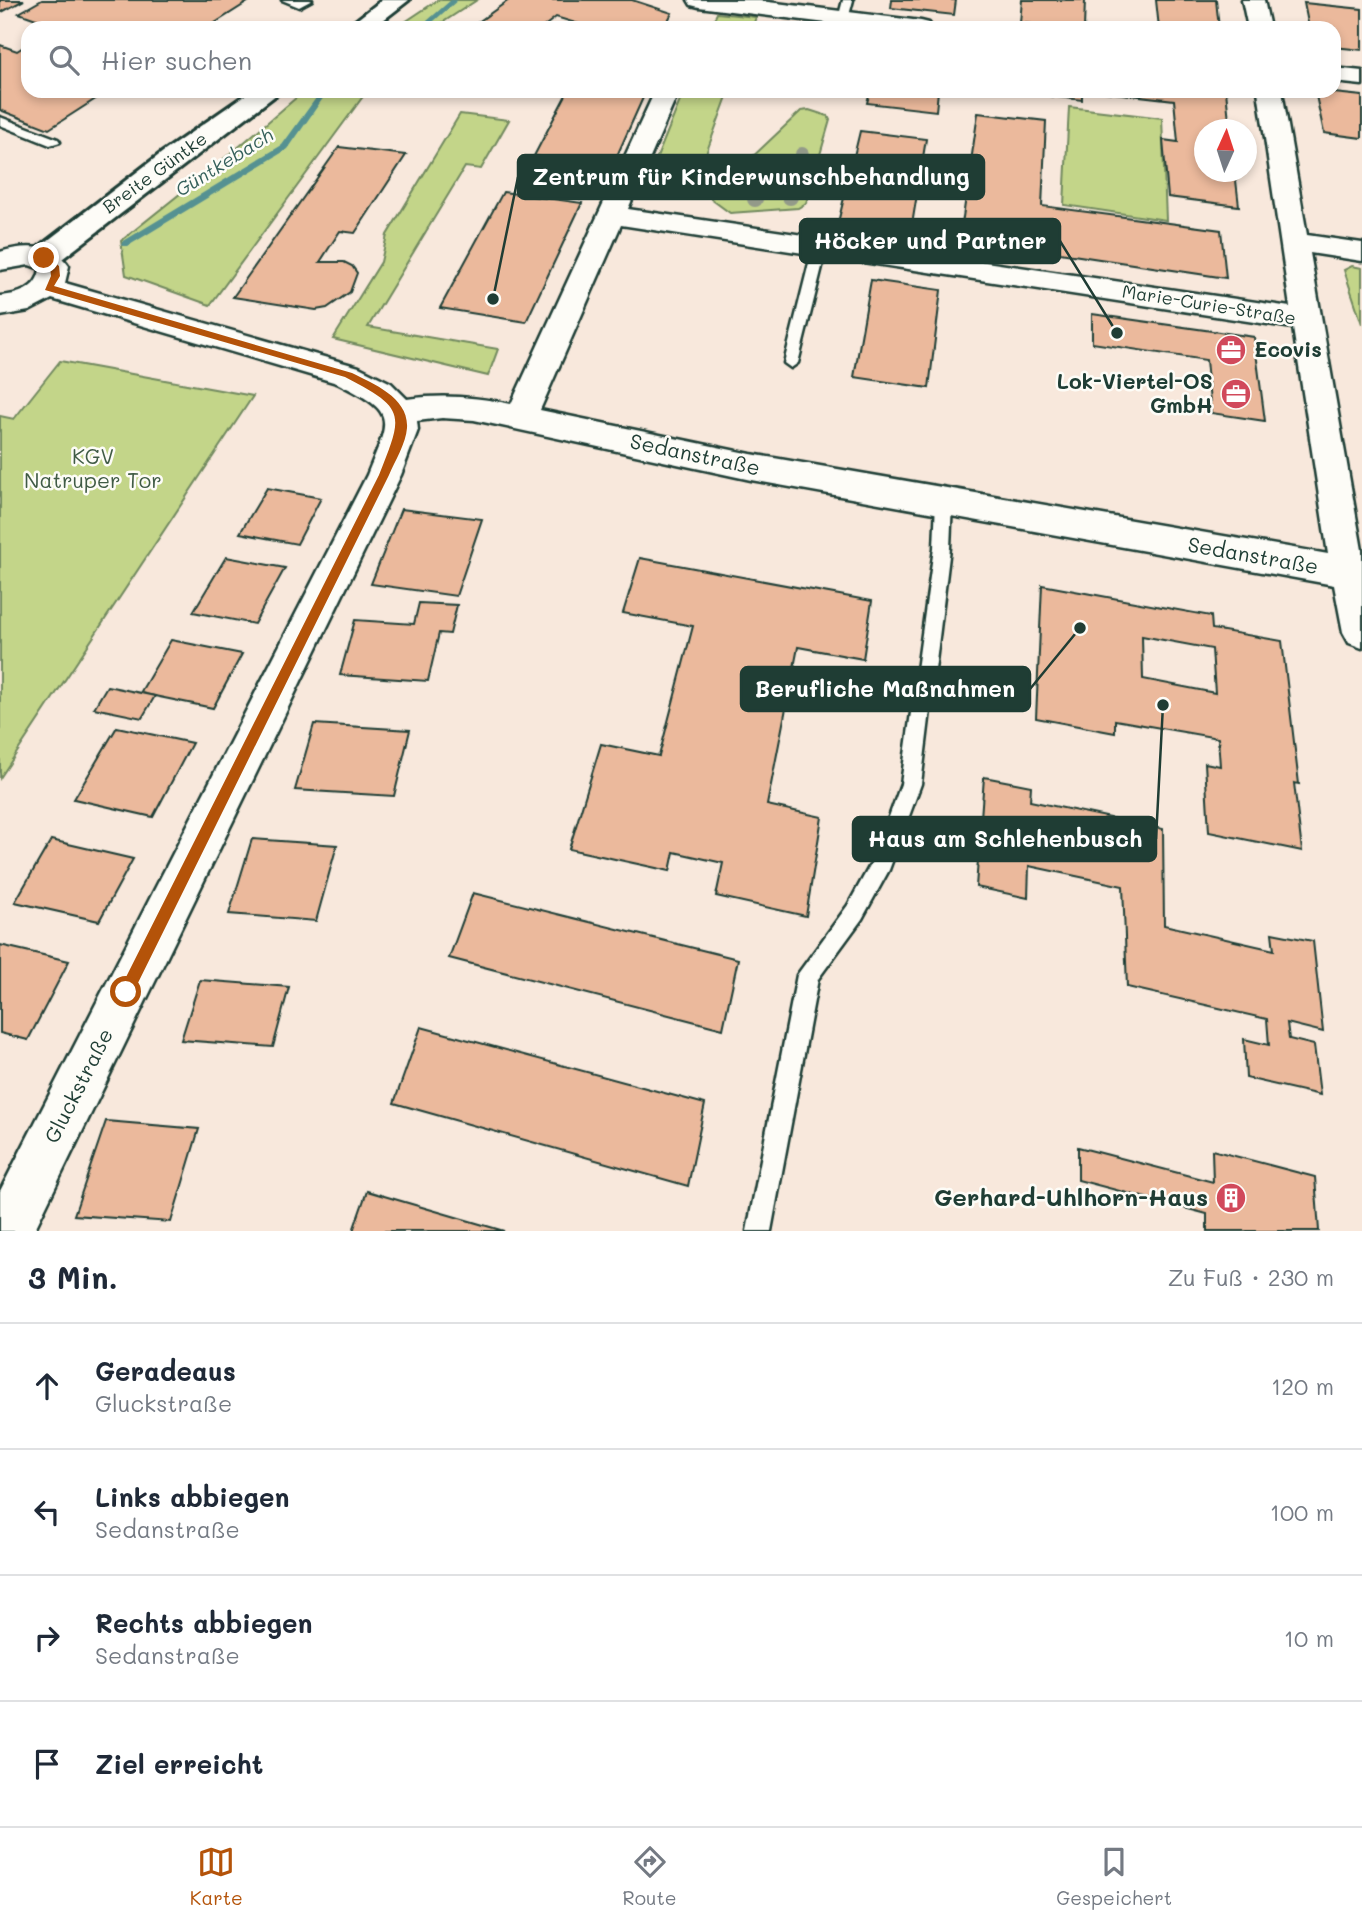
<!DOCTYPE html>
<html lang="de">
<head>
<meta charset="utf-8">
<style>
	:root { --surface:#fff; --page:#f2f2f3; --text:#1f2937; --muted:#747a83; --line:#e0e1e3; --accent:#b45309 }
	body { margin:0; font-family:Mali,sans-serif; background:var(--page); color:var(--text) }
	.compass { position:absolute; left:1194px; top:119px; width:63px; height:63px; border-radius:50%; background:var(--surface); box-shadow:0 4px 10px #0003; rotate:3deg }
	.stop { position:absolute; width:21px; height:21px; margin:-16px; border:5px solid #b45309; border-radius:50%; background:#fff }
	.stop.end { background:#b45309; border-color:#fff; box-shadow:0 2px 7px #0008 }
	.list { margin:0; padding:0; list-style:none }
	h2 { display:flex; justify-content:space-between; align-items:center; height:91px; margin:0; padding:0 28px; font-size:30px }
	h2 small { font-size:23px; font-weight:400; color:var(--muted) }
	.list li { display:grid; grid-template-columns:46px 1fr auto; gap:21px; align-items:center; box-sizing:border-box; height:126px; padding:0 28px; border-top:2px solid var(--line) }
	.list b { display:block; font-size:26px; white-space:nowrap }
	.list p { margin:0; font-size:23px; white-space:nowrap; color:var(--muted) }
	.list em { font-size:23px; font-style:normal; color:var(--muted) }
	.icon { flex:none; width:38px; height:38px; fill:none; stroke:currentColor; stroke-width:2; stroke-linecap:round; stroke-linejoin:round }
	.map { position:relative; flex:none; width:1362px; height:1231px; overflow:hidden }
	.search { position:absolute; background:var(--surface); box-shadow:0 4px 10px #0003; left:21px; right:21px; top:21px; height:77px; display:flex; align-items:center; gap:18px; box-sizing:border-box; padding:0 24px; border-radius:21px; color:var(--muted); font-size:26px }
	.sheet { height:595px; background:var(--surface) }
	nav { display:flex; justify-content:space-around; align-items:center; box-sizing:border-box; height:98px; border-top:2px solid var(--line); background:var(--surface); font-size:19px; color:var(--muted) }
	nav a { display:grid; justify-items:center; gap:4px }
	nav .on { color:var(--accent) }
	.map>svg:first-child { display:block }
</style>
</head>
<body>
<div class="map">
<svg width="1362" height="1231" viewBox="0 0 1362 1231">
	<rect width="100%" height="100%" fill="#f8e8dc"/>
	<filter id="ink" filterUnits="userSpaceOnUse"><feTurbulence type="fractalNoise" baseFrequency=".0143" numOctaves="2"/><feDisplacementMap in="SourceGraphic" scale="14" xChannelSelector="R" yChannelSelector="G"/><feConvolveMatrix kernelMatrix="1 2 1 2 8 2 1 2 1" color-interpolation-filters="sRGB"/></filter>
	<g filter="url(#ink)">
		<!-- green -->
		<g fill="#c3d589" stroke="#71895e" stroke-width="2">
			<polygon points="438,0 477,0 434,28 396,28"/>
			<polygon points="717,13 756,17 752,28 710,28"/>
			<polygon points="304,91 367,91 210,305 126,275 121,241 241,145"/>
			<polygon points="684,91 729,91 693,189 647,182"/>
			<polygon points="1069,107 1162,118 1166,220 1064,205"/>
			<polygon points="809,110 828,116 830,120 806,203 798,208 730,213 711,199 712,195 801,111"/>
			<polygon points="460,114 509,120 481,169 465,167 368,327 498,349 488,376 333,339 381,262 387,235"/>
			<polygon points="1352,266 1362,268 1362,324 1344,270"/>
			<polygon points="60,361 253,396 0,778 0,416 14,419"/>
		</g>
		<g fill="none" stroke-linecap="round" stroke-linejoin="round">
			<!-- stream -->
			<g fill="#549192" fill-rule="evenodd">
				<polygon points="451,0 458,0 426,28 419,28"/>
				<polygon points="321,91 328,91 288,149 128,246 122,246 122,242 282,145"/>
			</g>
		</g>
		<!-- building -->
		<g fill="#ebb99c" stroke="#1f3d34" stroke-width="2" fill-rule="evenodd">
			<polygon points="0,0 24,0 0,13"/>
			<polygon points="42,0 251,0 207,28 56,28 59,27 19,13"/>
			<polygon points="509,0 632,0 672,13 664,28 592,28 556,17 542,28 470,28"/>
			<polygon points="892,0 956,0 954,15 891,8"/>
			<polygon points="1022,0 1085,0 1084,28 1020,23"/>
			<polygon points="1156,0 1216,0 1219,28 1159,28"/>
			<polygon points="1304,3 1362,9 1362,50 1334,47 1334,28 1309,28"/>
			<polygon points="28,44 28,91 108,91 49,129 0,110 0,45 17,51"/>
			<polygon points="568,91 646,91 612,167 534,156"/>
			<polygon points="870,91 938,91 936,111 867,103"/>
			<polygon points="1005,91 1082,91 1082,100"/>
			<polygon points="1096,91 1226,91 1230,130 1204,130 1204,172 1235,172 1239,206 1168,197 1163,140 1178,142 1174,100"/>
			<polygon points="1315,91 1362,96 1362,138 1324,133"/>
			<polygon points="978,113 1046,121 1042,206 1221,230 1226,278 960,238"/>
			<polygon points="860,131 926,139 910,237 837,227"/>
			<polygon points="339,147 406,155 355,233 340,231 320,262 344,262 352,266 357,273 350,292 327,308 316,310 233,297"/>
			<polygon points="503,192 582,203 526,322 440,308"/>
			<polygon points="871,280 941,290 929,388 854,377"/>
			<polygon points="1092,314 1254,337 1265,421 1211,413 1206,360 1092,343"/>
			<polygon points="267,488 321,498 297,544 240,533"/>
			<polygon points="401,509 482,519 456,596 371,584"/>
			<polygon points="226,557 285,568 254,624 193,612"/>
			<polygon points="640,558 872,601 863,659 798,647 767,805 822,817 806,916 716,896 723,863 674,852 670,871 569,849 601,744 659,756 693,626 623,613"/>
			<path d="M1042 585 1211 616 1212 629 1282 641 1299 784 1294 783 1302 851 1209 832 1205 763 1220 766 1218 738 1115 720V733L1036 718ZM1142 636 1212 649 1215 693 1143 679Z"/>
			<polygon points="419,603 457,605 450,634 439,633 428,681 340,675 355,620 414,624"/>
			<polygon points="171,640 242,654 213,708 140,693"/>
			<polygon points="107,686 155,696 142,718 94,708"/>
			<polygon points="314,724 410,730 394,796 295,790"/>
			<polygon points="117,727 192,743 153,817 74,799"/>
			<polygon points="984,777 1031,786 1030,801 1163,829 1164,925 1274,950 1272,933 1313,941 1323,1032 1287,1023 1289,1039 1314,1045 1320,1095 1246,1078 1244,1039 1269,1045 1267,1019 1127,987 1123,886 1029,866 1028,898 976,887"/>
			<polygon points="252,839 337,845 316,921 229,914"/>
			<polygon points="51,840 133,859 99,921 15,902"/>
			<polygon points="473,893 738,959 723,1029 449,958"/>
			<polygon points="0,945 69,961 28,1040 0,1033"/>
			<polygon points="200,980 289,987 273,1047 181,1040"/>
			<polygon points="421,1027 705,1104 688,1186 394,1103"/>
			<polygon points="106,1121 199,1129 171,1222 74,1215"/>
			<polygon points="1078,1147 1213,1182 1212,1150 1315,1177 1319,1231 1207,1231 1207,1214 1078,1180"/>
			<polygon points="367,1191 504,1231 353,1231"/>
		</g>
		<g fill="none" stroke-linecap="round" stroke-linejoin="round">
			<!-- lane casing -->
			<g stroke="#1f3d34" stroke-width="5">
				<g id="lane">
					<polygon points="282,0 312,0 299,7"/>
					<polygon points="843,0 853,0 848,19 843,22 838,19"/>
					<polygon points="0,117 58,139 60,142 50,145 0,125"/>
					<polygon points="820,243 827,247 798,363 791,368 784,363 813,247"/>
					<polygon points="944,495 952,501 950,548 921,784 889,870 862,919 818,979 771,1231 747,1231 797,975 848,905 874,858 901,784 934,548 936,501"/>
				</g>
			</g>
			<!-- street casing -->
			<g stroke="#1f3d34" stroke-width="5">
				<g id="street">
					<polygon points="688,0 752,0 921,21 929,23 932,28 867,28 699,7 691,5"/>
					<polygon points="1242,0 1264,0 1270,28 1248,28"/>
					<polygon points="1334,68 1362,71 1362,85 1334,82"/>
					<path d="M655 91H679L628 209 1290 307 1258 91H1282L1307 235 1362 243V261L1310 253 1362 550V648L1349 643 1343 632 1334 585 751 480 474 420 442 418 417 421 418 430 401 475 34 1231H0V1191L367 475C391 416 397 413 337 383L52 299 29 311 0 316V296C17 295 38 289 40 269L29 265 0 270V252C23 245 54 243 69 266L65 283 359 367 391 383 407 399C444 394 475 397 511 404ZM621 225 1293 328 1328 554 751 454 540 410Z"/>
				</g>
			</g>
			<!-- secondary casing -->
			<g stroke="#1f3d34" stroke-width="6">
				<g id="secondary">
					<polygon points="382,0 409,0 373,28 346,28"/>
					<polygon points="251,91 281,91 54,265 44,268 34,265 29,258 34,251 163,152"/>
				</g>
			</g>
			<!-- lane -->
			<use href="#lane" fill="#fdfcf7" fill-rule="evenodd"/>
			<!-- street -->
			<use href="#street" fill="#fdfcf7" fill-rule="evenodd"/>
			<!-- secondary -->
			<use href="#secondary" fill="#fdfcf7" fill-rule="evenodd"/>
		</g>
		<!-- trees -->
		<g fill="#939a89">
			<circle cx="802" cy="154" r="7"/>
			<circle cx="790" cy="197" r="8"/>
			<circle cx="755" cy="199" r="8"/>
		</g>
	</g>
	<!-- route -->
	<path fill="#b45309" d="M41 256H47L59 266 60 276 54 286 352 373C374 384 409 398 407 428 406 443 395 461 389 475L131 997 126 999 119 992 121 987 379 475C403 414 407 409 345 377L45 290 51 276 50 267 41 260Z"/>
	<!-- icons -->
	<defs>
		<g id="office-disc" transform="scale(1.575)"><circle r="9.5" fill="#d1495b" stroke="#fdfcf7"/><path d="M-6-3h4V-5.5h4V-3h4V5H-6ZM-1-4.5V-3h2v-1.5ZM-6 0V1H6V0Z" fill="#fff"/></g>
		<g id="building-disc" transform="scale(1.575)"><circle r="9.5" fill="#d1495b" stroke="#fdfcf7"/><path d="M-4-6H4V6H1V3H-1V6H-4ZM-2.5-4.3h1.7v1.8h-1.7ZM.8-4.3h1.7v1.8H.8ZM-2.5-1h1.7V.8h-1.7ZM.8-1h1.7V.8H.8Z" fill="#fff"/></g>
	</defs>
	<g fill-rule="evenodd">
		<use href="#office-disc" x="1231" y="350"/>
		<use href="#office-disc" x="1236" y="394"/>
		<use href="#building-disc" x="1231" y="1198"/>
	</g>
	<g text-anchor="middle" stroke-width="5" stroke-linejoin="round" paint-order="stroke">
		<!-- far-street labels -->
		<g font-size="18" fill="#1f3d34" stroke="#fdfcf7">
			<text transform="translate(155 173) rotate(-36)" y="6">Breite Güntke</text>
			<text transform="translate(1209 305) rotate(9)" y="6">Marie-Curie-Straße</text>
		</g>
		<!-- far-water labels -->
		<g font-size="19" font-style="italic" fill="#35605b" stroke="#fdfcf7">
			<text transform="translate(224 162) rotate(-32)" y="7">Güntkebach</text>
		</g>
		<!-- poi labels -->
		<g font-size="21" font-weight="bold" fill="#1f3d34" stroke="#fdfcf7" text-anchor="start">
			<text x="1254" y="357">Ecovis</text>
			<text x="1213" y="389" text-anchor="end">Lok-Viertel-OS<tspan x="1213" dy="24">GmbH</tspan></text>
		</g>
		<!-- street labels -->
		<g font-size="21" fill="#1f3d34" stroke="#fdfcf7">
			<text transform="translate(695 455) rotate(12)" y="7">Sedanstraße</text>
			<text transform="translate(1253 556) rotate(10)" y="7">Sedanstraße</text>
			<text transform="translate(79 1086) rotate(-63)" y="7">Gluckstraße</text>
		</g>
		<!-- park labels -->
		<g font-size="21" fill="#405b45" stroke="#fdfcf7">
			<text x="93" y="464">KGV<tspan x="93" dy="24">Natruper Tor</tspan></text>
		</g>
		<!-- near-poi labels -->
		<g font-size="24" font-weight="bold" fill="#1f3d34" stroke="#fdfcf7" text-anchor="end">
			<text x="1208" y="1206">Gerhard-Uhlhorn-Haus</text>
		</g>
	</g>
	<!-- callouts -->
	<path fill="none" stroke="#1f3d34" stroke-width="2.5" d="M493 299L518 177M1117 333L1060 241M1080 628L1030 689M1163 705L1156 839"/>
	<g fill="#1f3d34" stroke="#fdfcf7" stroke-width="2.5">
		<circle cx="493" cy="299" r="7"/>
		<circle cx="1117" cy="333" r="7"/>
		<circle cx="1080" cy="628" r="7"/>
		<circle cx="1163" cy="705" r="7"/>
	</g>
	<g fill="#1f3d34" stroke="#1f3d34" stroke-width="2.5">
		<rect x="518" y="155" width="466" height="44" rx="7"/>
		<rect x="800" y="219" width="260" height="44" rx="7"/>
		<rect x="741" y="667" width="289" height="44" rx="7"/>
		<rect x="853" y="817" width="303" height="44" rx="7"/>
	</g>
	<g font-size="23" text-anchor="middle" font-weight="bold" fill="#fff">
		<text x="751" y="185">Zentrum für Kinderwunschbehandlung</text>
		<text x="930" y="249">Höcker und Partner</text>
		<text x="885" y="697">Berufliche Maßnahmen</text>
		<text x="1005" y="847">Haus am Schlehenbusch</text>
	</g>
</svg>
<svg class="compass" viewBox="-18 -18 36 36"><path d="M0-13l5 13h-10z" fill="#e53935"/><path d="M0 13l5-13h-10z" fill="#747a83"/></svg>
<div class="stop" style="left:126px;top:992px"></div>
<div class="stop end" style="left:44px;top:258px"></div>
<div class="search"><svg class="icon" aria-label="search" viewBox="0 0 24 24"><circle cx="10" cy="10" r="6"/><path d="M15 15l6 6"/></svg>Hier suchen</div>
</div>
<section class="sheet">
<h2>3 Min.<small>Zu Fuß · 230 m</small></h2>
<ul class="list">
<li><svg class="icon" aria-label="ahead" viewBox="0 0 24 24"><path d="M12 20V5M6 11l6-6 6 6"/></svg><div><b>Geradeaus</b><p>Gluckstraße</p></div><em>120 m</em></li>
<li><svg class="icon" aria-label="left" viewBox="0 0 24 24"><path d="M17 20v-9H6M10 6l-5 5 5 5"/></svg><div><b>Links abbiegen</b><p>Sedanstraße</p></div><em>100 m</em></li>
<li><svg class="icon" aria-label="right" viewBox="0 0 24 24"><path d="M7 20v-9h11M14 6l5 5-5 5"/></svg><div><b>Rechts abbiegen</b><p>Sedanstraße</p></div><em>10 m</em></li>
<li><svg class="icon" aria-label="arrive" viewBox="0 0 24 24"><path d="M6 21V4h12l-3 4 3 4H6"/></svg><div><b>Ziel erreicht</b></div></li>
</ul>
</section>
<nav>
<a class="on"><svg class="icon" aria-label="map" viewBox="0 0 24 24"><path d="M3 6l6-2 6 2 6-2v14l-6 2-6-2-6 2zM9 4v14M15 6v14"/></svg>Karte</a>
<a><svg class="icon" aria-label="directions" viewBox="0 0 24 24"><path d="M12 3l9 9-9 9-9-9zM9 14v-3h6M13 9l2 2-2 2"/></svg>Route</a>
<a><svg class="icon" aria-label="saved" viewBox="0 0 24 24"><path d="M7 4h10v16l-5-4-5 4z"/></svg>Gespeichert</a>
</nav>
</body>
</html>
